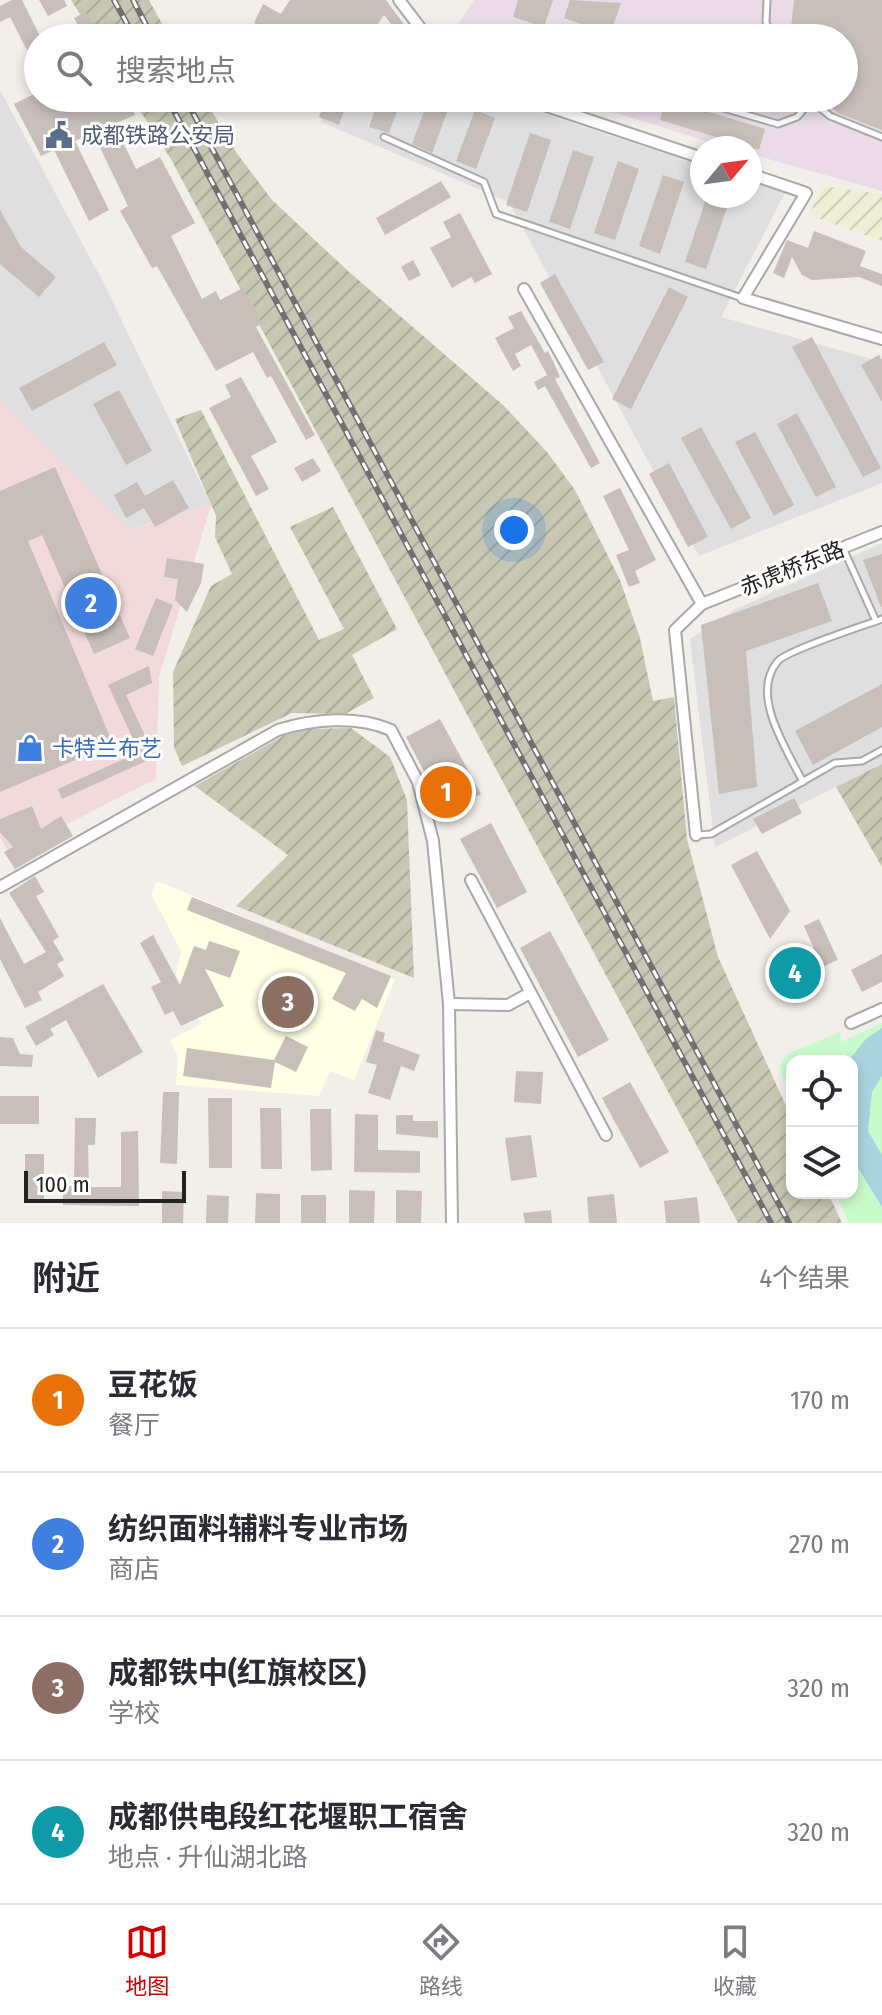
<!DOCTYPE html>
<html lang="zh">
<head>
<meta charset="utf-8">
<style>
	:root { --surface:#fff; --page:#f2f2f3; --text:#2b2b33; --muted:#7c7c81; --line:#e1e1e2; --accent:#d40000 }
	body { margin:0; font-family:"Fira Sans Condensed","Noto Sans SC",sans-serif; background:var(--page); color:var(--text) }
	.controls { position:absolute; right:24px; bottom:24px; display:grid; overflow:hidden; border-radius:16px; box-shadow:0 4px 12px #0003 }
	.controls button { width:72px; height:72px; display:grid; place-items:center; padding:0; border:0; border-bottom:2px solid var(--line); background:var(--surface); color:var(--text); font:40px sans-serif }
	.compass { position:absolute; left:690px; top:136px; width:72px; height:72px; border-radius:50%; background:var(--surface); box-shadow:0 4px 12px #0003; rotate:61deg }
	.scale { position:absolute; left:24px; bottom:20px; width:162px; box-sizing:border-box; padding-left:8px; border:4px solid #222; border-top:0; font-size:22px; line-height:28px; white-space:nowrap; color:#222; -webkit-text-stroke:6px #fff; paint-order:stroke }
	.you { position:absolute; left:514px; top:530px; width:28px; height:28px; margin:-20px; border:6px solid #fff; border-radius:50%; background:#1a73e8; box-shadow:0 0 0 12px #1a73e833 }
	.badge { display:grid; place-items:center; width:52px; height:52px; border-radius:50%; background:var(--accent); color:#fff; font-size:26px; font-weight:700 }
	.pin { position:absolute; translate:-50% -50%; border:4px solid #fff; box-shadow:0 2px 8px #0006 }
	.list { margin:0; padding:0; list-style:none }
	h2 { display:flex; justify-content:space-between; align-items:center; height:104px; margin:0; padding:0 32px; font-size:34px }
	h2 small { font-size:26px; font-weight:400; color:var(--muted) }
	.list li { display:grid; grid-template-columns:52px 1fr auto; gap:24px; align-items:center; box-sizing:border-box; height:144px; padding:0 32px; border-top:2px solid var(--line) }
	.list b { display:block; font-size:30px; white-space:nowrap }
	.list p { margin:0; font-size:26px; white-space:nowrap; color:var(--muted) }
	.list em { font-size:26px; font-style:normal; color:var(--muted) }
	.icon { flex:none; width:44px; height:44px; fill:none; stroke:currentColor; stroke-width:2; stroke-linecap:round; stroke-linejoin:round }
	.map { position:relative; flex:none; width:882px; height:1223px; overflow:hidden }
	.search { position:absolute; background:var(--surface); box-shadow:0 4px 12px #0003; left:24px; right:24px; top:24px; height:88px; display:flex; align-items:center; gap:20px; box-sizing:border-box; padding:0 28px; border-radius:44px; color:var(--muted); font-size:30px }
	.sheet { height:680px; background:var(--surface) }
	nav { display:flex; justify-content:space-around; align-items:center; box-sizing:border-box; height:112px; border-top:2px solid var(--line); background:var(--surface); font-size:22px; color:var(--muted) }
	nav a { display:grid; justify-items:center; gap:4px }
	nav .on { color:var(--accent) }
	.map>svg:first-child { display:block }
</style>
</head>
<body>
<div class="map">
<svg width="882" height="1223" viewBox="0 0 882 1223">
	<defs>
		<pattern id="construction-furrows" width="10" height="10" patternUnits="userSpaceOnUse" patternTransform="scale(2)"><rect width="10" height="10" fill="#c7c7b4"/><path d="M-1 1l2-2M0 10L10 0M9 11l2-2" fill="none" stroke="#abab9a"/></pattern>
		<pattern id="farmland-furrows" width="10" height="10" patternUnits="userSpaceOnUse" patternTransform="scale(2)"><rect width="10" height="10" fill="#eef0d5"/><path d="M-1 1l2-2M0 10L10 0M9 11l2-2" fill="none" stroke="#ccceb7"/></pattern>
	</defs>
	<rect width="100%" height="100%" fill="#f2efe9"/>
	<!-- residential -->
	<g fill="#e0dfdf">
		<polygon points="0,90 105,286 211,505 129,529 0,400"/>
		<polygon points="330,98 496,98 702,166 702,196 750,196 750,181 785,193 721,317 882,362 882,483 699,556 509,202 321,122"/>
		<polygon points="882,543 882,764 715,847 690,639 734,610"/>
	</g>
	<!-- commercial -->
	<polygon fill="#f2dad9" points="0,400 129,529 211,505 159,677 156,779 10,853 0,838"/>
	<!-- industrial -->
	<polygon fill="#ebdbe8" points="474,0 882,0 882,191 750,154 750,148 729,148 567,98 844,98 844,38 449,38"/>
	<!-- education -->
	<polygon fill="#ffffe5" points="157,881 395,979 354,1080 330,1071 319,1096 176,1085 178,1056 170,1040 201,1024 176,974 181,951 151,894"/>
	<!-- construction -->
	<g fill="url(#construction-furrows)">
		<polygon points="71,0 149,0 170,38 95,38"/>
		<polygon points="132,98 204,98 236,152 272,200 348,271 503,405 547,452 575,490 620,580 640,638 653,701 674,697 687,839 718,957 792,1119 792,1193 828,1193 842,1223 738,1223 172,161"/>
		<polygon points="201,410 319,640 344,629 290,527 333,507 397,629 352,655 374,698 345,714 292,713 182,766 174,747 173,672 211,586 232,574 215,537 216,516 175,419"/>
		<polygon points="351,728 390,757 407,800 414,978 236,906 288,855 195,786 283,736 309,729"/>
		<polygon points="882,764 882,867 836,787"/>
	</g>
	<!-- farmland -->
	<polygon fill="url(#farmland-furrows)" points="823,186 882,194 882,241 809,215"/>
	<!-- park -->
	<polygon fill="#c8facc" points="882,1023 882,1223 849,1223 836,1193 852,1193 852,1061 792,1061 792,1095 779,1067 787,1054 840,1032 841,1042"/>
	<!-- water -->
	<polygon fill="#aad3df" points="882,1028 882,1076 872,1092 868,1131 882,1155 882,1207 852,1158 852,1061 848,1061 866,1039"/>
	<!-- building -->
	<g fill="#c7bfb8">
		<polygon points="12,0 22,0 41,38 38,38 38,72 10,17 0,22 0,6"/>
		<polygon points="39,0 64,0 67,6 48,16"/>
		<polygon points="290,0 386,0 414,38 402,38 384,15 368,38 345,38 330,28 323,38 265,38 270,31 254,23 263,4 281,14"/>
		<polygon points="518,0 553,0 544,27 513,17"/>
		<polygon points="570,0 621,3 610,34 564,18"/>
		<polygon points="794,0 882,0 882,130 840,114 818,98 844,98 844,38 790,38"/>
		<polygon points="86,12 101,38 85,38 74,18"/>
		<polygon points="38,92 38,98 128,98 135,115 114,124 136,169 160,157 195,223 171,236 202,299 216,291 220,300 243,288 262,323 256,327 315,435 306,440 271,376 267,378 253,352 216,371 157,266 152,268 120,211 128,206 93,133 75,141 109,210 89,221 54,150 41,156 14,104"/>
		<polygon points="326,98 349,98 339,125 319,117"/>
		<polygon points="379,98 402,98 389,133 369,127"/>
		<polygon points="429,98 450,104 432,153 412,144"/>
		<polygon points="666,99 765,129 759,150 660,120"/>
		<polygon points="475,110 495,118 476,169 456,161"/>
		<polygon points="530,133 551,140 527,212 506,205"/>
		<polygon points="573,150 594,157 570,229 549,222"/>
		<polygon points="618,161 639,169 615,240 594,233"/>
		<polygon points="663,175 684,182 660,254 639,246"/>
		<polygon points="441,181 451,197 385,235 376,218"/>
		<polygon points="707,196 731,196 706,269 685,262"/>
		<polygon points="0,210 21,247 56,277 39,297 0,264"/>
		<polygon points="460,213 492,274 475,283 471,277 452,288 430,248 451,237 443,222"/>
		<polygon points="814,231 866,251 860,266 882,274 882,286 859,277 812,280 802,275 792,257 784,278 773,273 787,240 808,248"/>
		<polygon points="413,260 421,275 409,281 401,267"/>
		<polygon points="555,274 604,362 588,370 540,283"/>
		<polygon points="669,287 688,297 631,409 612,399"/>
		<polygon points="521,311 545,353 548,351 553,361 560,377 555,379 600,463 591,468 545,386 538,390 534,382 547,375 531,345 515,354 521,366 513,371 495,338 514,328 508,317"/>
		<polygon points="812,337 881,468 863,477 792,347"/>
		<polygon points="104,342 117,365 32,411 19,388"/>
		<polygon points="879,355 882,360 882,402 861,365"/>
		<polygon points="241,377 277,442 251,456 269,489 256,496 209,408 231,397 225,385"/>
		<polygon points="119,390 152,451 126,465 93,404"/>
		<polygon points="797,413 836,487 816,497 777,424"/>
		<polygon points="701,427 751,518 731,529 681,438"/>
		<polygon points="755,432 794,505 774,516 735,442"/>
		<polygon points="313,458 321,471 302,482 294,468"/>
		<polygon points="669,463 708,537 688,547 649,474"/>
		<polygon points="55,467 130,638 94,654 42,535 28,541 113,744 0,792 0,491"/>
		<polygon points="173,480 189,508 155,527 144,508 126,518 114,495 137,482 145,496"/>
		<polygon points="620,488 656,560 635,571 640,583 629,587 616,555 629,550 603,496"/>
		<polygon points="882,554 882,607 881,607 863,560"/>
		<polygon points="167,558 204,564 201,583 187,612 175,600 178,579 164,577"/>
		<polygon points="818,583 832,621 746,651 757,787 719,794 701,625"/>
		<polygon points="156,598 173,605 153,656 135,649"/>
		<polygon points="149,666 152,683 126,695 155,757 62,799 58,789 139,752 108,685"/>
		<polygon points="882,684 882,727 813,765 795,731"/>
		<polygon points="440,719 481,794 446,813 406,737"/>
		<polygon points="794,798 802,813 762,834 753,819"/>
		<polygon points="32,806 41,829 61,816 73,836 15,869 4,852 13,847 0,832 0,819"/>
		<polygon points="491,823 527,892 497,908 460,839"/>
		<polygon points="757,851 790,911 770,939 731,865"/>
		<polygon points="35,876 44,892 36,896 59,937 53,941 64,960 57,964 64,976 38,992 42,1000 25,1008 0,959 0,918 24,964 46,952 9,893"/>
		<polygon points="192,897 391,976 377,1008 362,999 355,1011 332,999 346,973 187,910"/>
		<polygon points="819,919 838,960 813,971 816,978 785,992 774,969 815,951 804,926"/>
		<polygon points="550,931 609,1040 578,1057 520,948"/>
		<polygon points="153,935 180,985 194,946 206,950 209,941 240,951 230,978 205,969 224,1006 181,1026 173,1011 165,1015 151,987 161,982 140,943"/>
		<polygon points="882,954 882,982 862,992 851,970"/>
		<polygon points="103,984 143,1052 98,1078 66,1020 50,1029 54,1035 36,1046 25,1027"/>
		<polygon points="376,1030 385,1033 383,1041 420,1055 414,1071 401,1066 390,1100 368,1093 377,1065 366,1062"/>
		<polygon points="286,1036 308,1047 296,1072 275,1062 271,1088 183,1076 187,1048 274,1060"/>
		<polygon points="0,1037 13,1038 20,1054 33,1055 32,1067 0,1066"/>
		<polygon points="516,1071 543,1072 541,1104 514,1102"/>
		<polygon points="630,1082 669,1152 640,1168 602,1098"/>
		<polygon points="163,1092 179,1092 177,1164 160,1163"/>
		<rect x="0" y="1096" width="39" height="28"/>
		<polygon points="208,1098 232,1098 232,1168 209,1168"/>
		<polygon points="260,1108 281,1108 282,1169 261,1169"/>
		<polygon points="310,1109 331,1109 332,1170 311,1171"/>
		<polygon points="355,1114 378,1115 378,1150 420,1151 420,1173 354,1172"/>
		<polygon points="396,1115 413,1115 413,1121 438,1121 438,1138 396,1134"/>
		<polygon points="75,1118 96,1118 95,1145 88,1145 89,1187 121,1187 121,1132 138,1131 139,1206 63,1205 63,1186 74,1186"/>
		<polygon points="531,1135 537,1177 511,1181 505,1138"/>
		<rect x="25" y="1154" width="19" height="45"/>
		<polygon points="349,1190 375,1191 374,1223 349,1223"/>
		<polygon points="396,1190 422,1191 421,1223 396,1223"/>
		<polygon points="162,1191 184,1192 183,1223 162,1223"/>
		<polygon points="256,1193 280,1194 280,1223 255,1223"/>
		<polygon points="614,1194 617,1223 589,1223 587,1197"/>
		<polygon points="207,1195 229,1196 228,1223 206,1223"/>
		<rect x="301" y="1195" width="25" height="28"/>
		<polygon points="697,1197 700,1223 666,1223 664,1201"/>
		<polygon points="551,1210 552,1223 525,1223 523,1213"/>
	</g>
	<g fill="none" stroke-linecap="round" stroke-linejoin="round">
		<!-- lane casing -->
		<g stroke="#a9a9a9" stroke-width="9">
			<g id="lane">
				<polyline points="767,0 766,22 771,38"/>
				<polyline points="689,98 778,124 797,117 811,101"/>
				<polyline points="809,99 830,116 882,137"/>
				<polyline points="384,137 484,182 496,214 742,298"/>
				<polyline points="843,548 876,621"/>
				<path d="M803 782C787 750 749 694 778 661 788 650 863 626 882 619"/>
				<polyline points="697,835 711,834 835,763 862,761 882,750"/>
			</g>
		</g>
		<!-- street casing -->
		<g stroke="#a9a9a9" stroke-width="14">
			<g id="street">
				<polyline points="399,0 428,38"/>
				<polyline points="523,98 702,158"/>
				<polyline points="750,174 806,193 743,298 882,339"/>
				<polyline points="524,289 702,604"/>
				<polyline points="696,835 675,630 702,604 882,532"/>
				<polyline points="471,880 606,1135"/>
				<path d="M0 887 278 730C313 719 357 715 391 730L418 782 433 841 449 1004 452 1223"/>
				<polyline points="449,1004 508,1005 530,993"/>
				<polyline points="851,1023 882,1009"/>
			</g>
		</g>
		<!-- lane -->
		<use href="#lane" stroke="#fff" stroke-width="5"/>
		<!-- street -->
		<use href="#street" stroke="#fff" stroke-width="10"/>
		<!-- rail casing -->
		<g stroke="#707070" stroke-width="6">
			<g id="rail">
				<polyline points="114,0 135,38"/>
				<polyline points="133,0 153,38"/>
				<polyline points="167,98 771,1223"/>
				<polyline points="185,98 789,1223"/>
			</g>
		</g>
		<!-- rail -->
		<use href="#rail" stroke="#fff" stroke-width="3" stroke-dasharray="9" stroke-linecap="butt"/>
	</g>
	<!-- icons -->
	<defs>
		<g id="civic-bare" transform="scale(2.16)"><path d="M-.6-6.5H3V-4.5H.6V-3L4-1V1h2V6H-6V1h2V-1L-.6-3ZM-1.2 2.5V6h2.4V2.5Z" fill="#5c6f8a" stroke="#fff" stroke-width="2.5" paint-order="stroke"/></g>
		<g id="shop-bare" transform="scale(2.16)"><path d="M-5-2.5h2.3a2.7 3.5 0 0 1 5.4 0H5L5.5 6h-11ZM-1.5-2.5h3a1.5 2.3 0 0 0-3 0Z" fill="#3f7fe0" stroke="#fff" stroke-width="2.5" paint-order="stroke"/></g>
	</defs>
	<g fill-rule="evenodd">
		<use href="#civic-bare" x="59" y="135"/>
		<use href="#shop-bare" x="30" y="748"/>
	</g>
	<g text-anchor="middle" stroke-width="6" stroke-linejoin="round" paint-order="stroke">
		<!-- service labels -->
		<g font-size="22" fill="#4e5e75" stroke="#fff" text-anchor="start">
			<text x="81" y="143">成都铁路公安局</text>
		</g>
		<!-- street labels -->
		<g font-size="22" fill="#222" stroke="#fff">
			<text transform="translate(792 568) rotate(-22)" y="8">赤虎桥东路</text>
		</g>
		<!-- shop labels -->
		<g font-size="22" fill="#366cbe" stroke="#fff" text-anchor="start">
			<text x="52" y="756">卡特兰布艺</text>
		</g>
	</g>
</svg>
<div class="controls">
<button><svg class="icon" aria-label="locate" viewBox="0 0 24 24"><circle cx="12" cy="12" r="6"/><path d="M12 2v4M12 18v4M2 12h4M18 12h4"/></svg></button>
<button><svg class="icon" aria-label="layers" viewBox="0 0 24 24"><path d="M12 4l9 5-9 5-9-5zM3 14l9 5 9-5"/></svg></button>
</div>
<svg class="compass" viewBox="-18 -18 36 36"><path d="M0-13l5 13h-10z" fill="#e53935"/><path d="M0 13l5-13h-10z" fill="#7c7c81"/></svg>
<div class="scale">100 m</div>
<div class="you"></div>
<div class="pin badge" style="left:446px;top:792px;background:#e8710a">1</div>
<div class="pin badge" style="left:91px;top:603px;background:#3f7fe0">2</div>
<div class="pin badge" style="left:288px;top:1002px;background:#8d6e63">3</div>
<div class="pin badge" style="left:795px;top:973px;background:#0f9aa8">4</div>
<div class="search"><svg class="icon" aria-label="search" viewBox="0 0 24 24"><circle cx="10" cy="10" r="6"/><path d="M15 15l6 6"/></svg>搜索地点</div>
</div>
<section class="sheet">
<h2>附近<small>4个结果</small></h2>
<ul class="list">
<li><span class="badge" style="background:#e8710a">1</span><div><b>豆花饭</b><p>餐厅</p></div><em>170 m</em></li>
<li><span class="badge" style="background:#3f7fe0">2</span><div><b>纺织面料辅料专业市场</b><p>商店</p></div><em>270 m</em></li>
<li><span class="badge" style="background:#8d6e63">3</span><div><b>成都铁中(红旗校区)</b><p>学校</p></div><em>320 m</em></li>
<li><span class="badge" style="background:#0f9aa8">4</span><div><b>成都供电段红花堰职工宿舍</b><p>地点 · 升仙湖北路</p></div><em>320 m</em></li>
</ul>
</section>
<nav>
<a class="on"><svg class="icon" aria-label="map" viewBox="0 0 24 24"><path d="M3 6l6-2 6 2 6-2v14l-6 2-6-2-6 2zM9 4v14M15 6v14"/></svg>地图</a>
<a><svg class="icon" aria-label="directions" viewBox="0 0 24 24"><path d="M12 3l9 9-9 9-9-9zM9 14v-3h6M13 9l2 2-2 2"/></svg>路线</a>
<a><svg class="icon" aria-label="saved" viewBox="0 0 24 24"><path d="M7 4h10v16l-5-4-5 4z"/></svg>收藏</a>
</nav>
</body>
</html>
